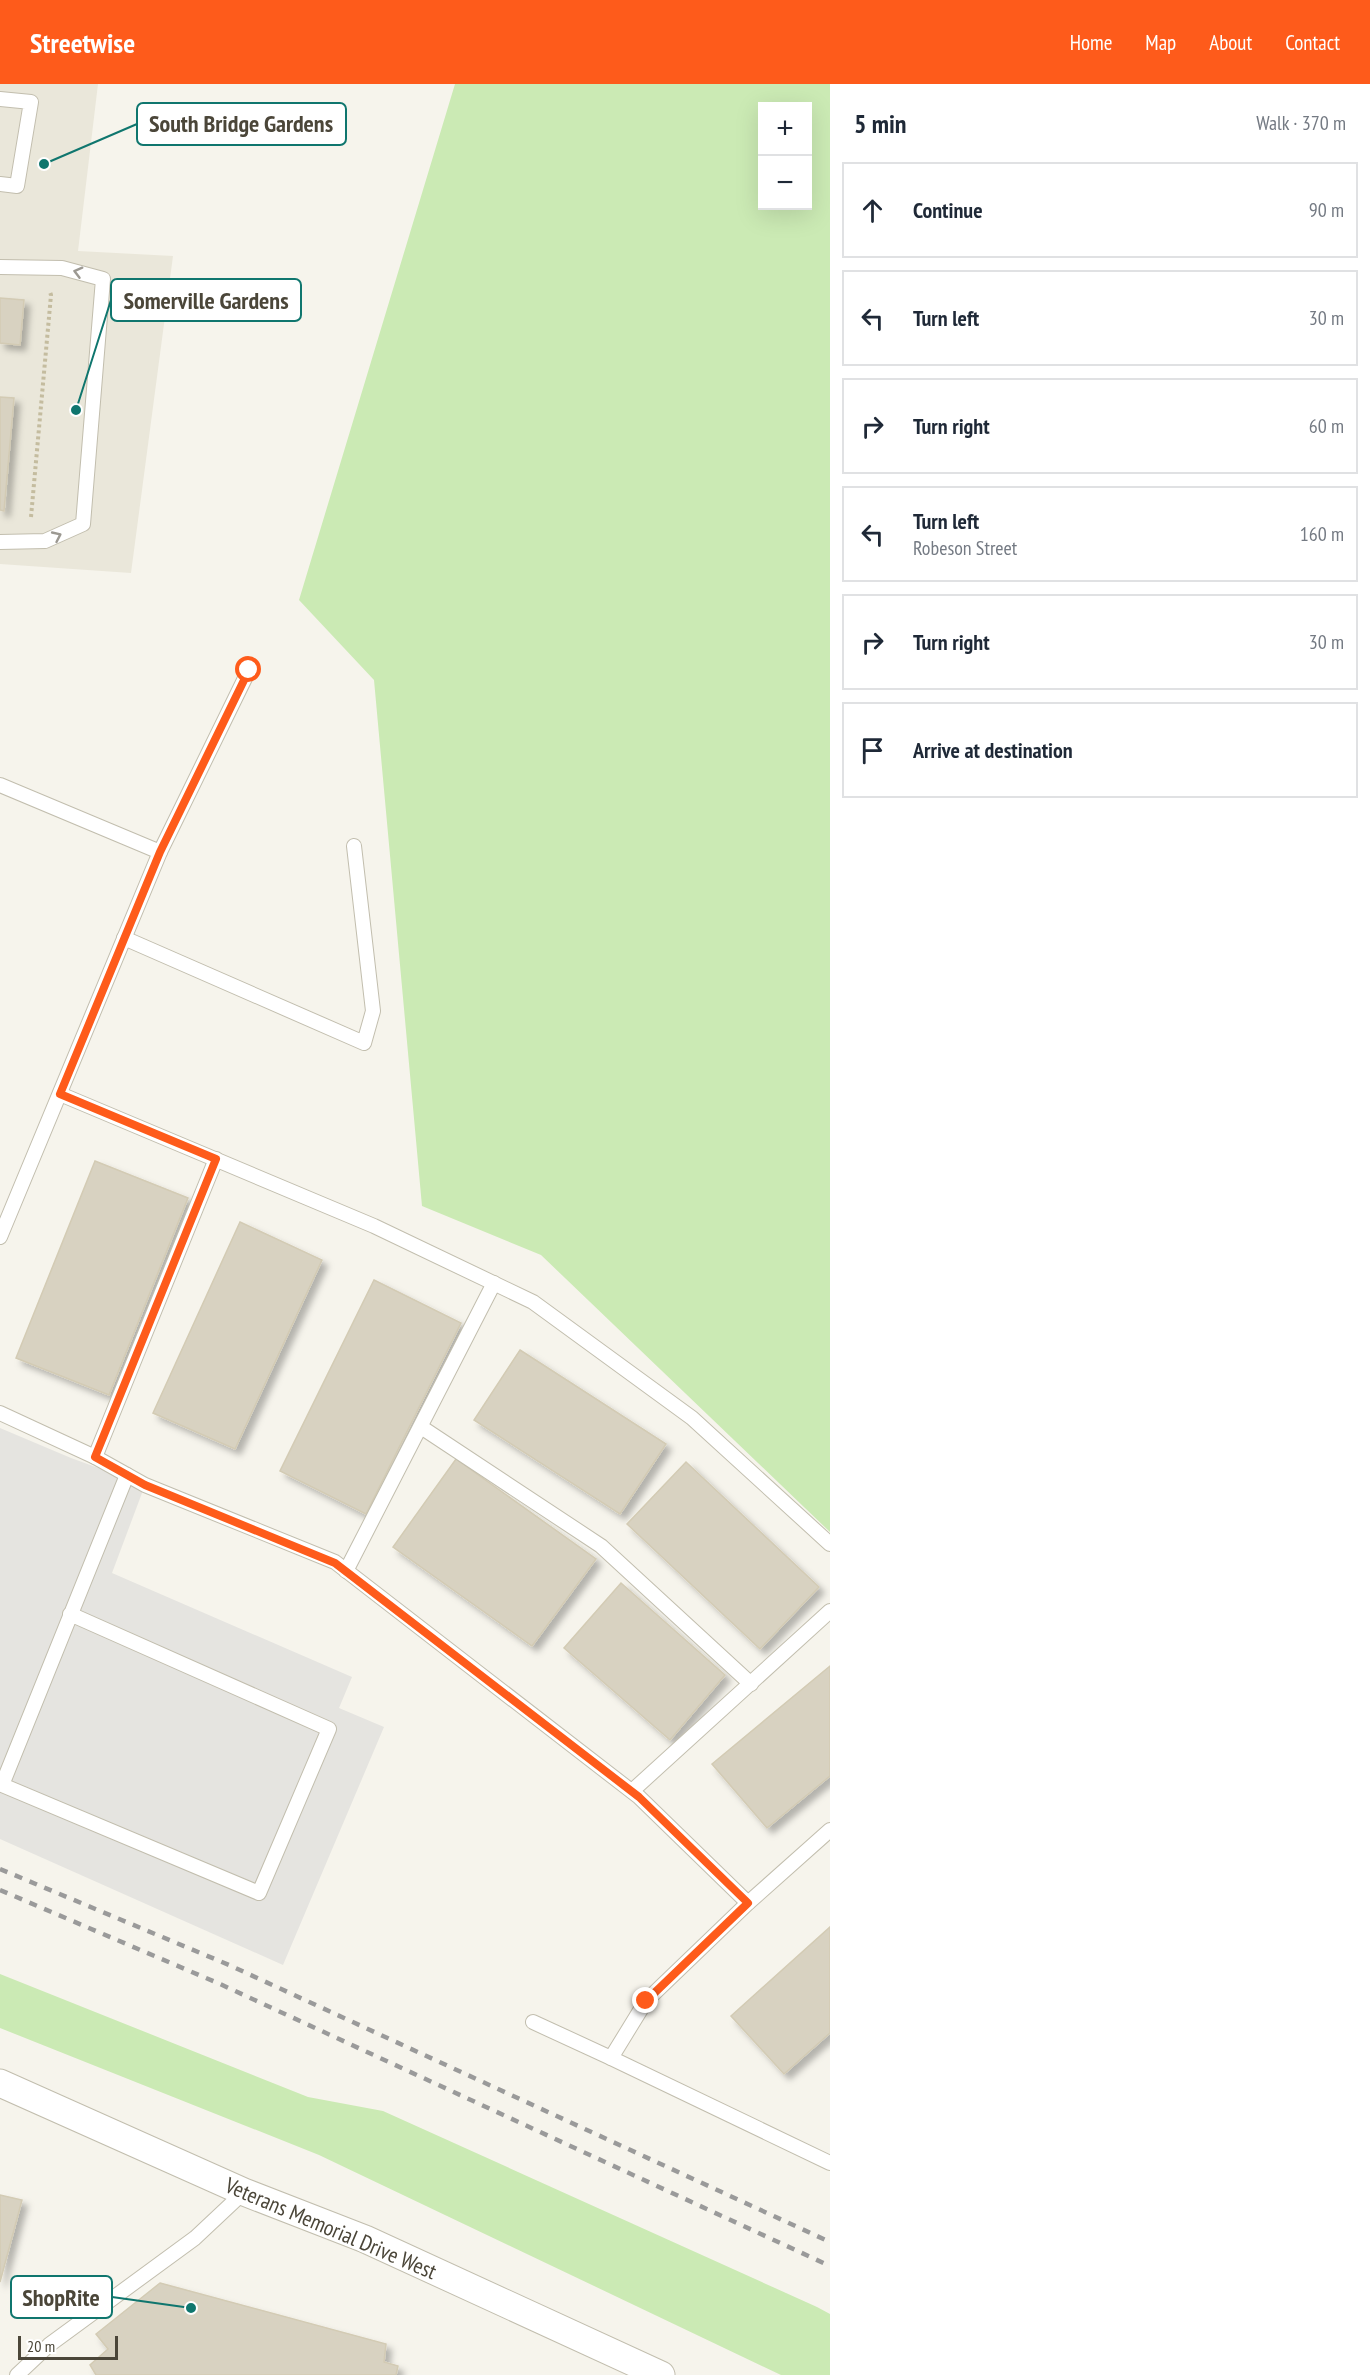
<!DOCTYPE html>
<html lang="en">
<head>
<meta charset="utf-8">
<style>
	:root { --surface:#fff; --page:#f6f6f7; --text:#1f2937; --muted:#747a83; --line:#e0e1e3; --accent:#fe5b1b }
	body { margin:0; font-family:"PT Sans Narrow",sans-serif; background:var(--page); color:var(--text) }
	.controls { position:absolute; right:18px; top:18px; display:grid; overflow:hidden; border-radius:0px; box-shadow:0 6px 24px #0002 }
	.controls button { width:54px; height:54px; display:grid; place-items:center; padding:0; border:0; border-bottom:2px solid var(--line); background:var(--surface); color:var(--text); font:30px sans-serif }
	.scale { position:absolute; left:18px; bottom:15px; width:100px; box-sizing:border-box; padding-left:6px; border:3px solid #4b4639; border-top:0; font-size:16px; line-height:21px; white-space:nowrap; color:#4b4639; -webkit-text-stroke:4px #fff; paint-order:stroke }
	.stop { position:absolute; width:18px; height:18px; margin:-14px; border:4px solid #fe5b1b; border-radius:50%; background:#fff }
	.stop.end { background:#fe5b1b; border-color:#fff; box-shadow:0 2px 6px #0008 }
	.list { margin:0; padding:0; list-style:none }
	h2 { display:flex; justify-content:space-between; align-items:center; height:78px; margin:0; padding:0 24px; font-size:26px }
	h2 small { font-size:20px; font-weight:400; color:var(--muted) }
	.list li { display:grid; grid-template-columns:39px 1fr auto; gap:18px; align-items:center; box-sizing:border-box; height:96px; margin:0 12px 12px; padding:0 12px; border:2px solid var(--line); border-radius:0px }
	.list b { display:block; font-size:22px; white-space:nowrap }
	.list p { margin:0; font-size:20px; white-space:nowrap; color:var(--muted) }
	.list em { font-size:20px; font-style:normal; color:var(--muted) }
	.icon { flex:none; width:33px; height:33px; fill:none; stroke:currentColor; stroke-width:2; stroke-linecap:round; stroke-linejoin:round }
	.map { position:relative; flex:none; width:830px; height:2291px; overflow:hidden }
	header { display:flex; align-items:center; gap:36px; box-sizing:border-box; height:84px; padding:0 30px; background:var(--accent); color:#fff }
	header strong { font-size:28px }
	nav { display:flex; gap:33px; margin-inline-start:auto; font-size:21px }
	main { display:flex }
	aside { flex:1; background:var(--surface) }
	.map>svg:first-child { display:block }
</style>
</head>
<body>
<header>
<strong>Streetwise</strong>
<nav><a>Home</a><a>Map</a><a>About</a><a>Contact</a></nav>
</header>
<main>
<div class="map">
<svg width="830" height="2291" viewBox="0 0 830 2291">
	<defs>
		<filter id="shadow"><feDropShadow dx="5.5" dy="5.5" stdDeviation="3" flood-color="#0004"/></filter>
	</defs>
	<rect width="100%" height="100%" fill="#f6f4ec"/>
	<!-- residential -->
	<polygon fill="#eae7da" points="0,0 98,0 78,167 173,172 131,489 0,480"/>
	<!-- green -->
	<g fill="#cbeab4" fill-rule="evenodd">
		<path d="M455 0H830V1448L541 1171 422 1122 374 596 299 516ZM808 22V122H762V22Z"/>
		<polygon points="0,1890 308,2013 383,2027 817,2223 830,2230 830,2291 781,2291 319,2071 0,1944"/>
	</g>
	<!-- parking -->
	<polygon fill="#e5e4e0" points="0,1344 71,1374 145,1401 112,1489 352,1593 339,1624 384,1643 283,1881 0,1755"/>
	<!-- building -->
	<g fill="#d8d2c1" stroke="#d3cbb4" stroke-width="1.5" filter="url(#shadow)">
		<polygon points="0,214 24,216 20,261 0,259"/>
		<polygon points="0,313 14,314 4,427 0,426"/>
		<polygon points="95,1077 188,1114 109,1311 16,1274"/>
		<polygon points="240,1138 322,1176 235,1365 153,1329"/>
		<polygon points="374,1196 461,1239 366,1430 280,1387"/>
		<polygon points="520,1266 666,1360 620,1430 474,1336"/>
		<polygon points="456,1375 596,1475 532,1562 393,1463"/>
		<polygon points="686,1378 819,1503 760,1565 627,1440"/>
		<polygon points="621,1499 725,1591 670,1656 564,1564"/>
		<polygon points="830,1582 830,1692 767,1744 712,1680"/>
		<polygon points="830,1843 830,1949 784,1990 731,1932"/>
		<polygon points="0,2111 22,2116 0,2198"/>
		<polygon points="160,2199 386,2260 384,2278 398,2282 396,2291 96,2291 90,2281 108,2265 96,2250"/>
	</g>
	<g fill="none" stroke-linecap="round" stroke-linejoin="round">
		<!-- lane casing -->
		<g stroke="#c2beae" stroke-width="16">
			<g id="lane">
				<polyline points="0,15 31,18 17,102 0,100"/>
				<polyline points="0,183 62,184 103,195 83,440 45,457 0,458"/>
				<polyline points="0,701 160,768 249,586"/>
				<polyline points="124,854 364,959 373,927 354,762"/>
				<polyline points="60,1010 374,1142 533,1218 692,1334 830,1460"/>
				<polyline points="0,1153 160,768"/>
				<polyline points="0,1329 95,1373 145,1401 335,1478 639,1713 748,1819"/>
				<polyline points="421,1343 601,1462 751,1600"/>
				<polyline points="95,1373 216,1075"/>
				<polyline points="346,1487 494,1199"/>
				<polyline points="70,1530 329,1645 259,1809 2,1701 127,1391"/>
				<polyline points="632,1707 830,1527"/>
				<polyline points="830,1746 748,1819 646,1917 611,1974 830,2079"/>
				<polyline points="533,1938 611,1974"/>
				<polyline points="17,2291 49,2261 195,2154 244,2108"/>
			</g>
		</g>
		<!-- street casing -->
		<g stroke="#c2beae" stroke-width="29">
			<polyline id="street" points="0,1999 244,2108 365,2155 661,2291"/>
		</g>
		<!-- path -->
		<polyline stroke="#c4bc9f" stroke-width="4" stroke-dasharray="3 3" stroke-linecap="butt" points="31,433 51,211 50,208"/>
		<!-- lane -->
		<use href="#lane" stroke="#fff" stroke-width="14"/>
		<!-- street -->
		<use href="#street" stroke="#fff" stroke-width="27"/>
		<!-- rail -->
		<g stroke="#9a9a9a" stroke-width="4.5" stroke-dasharray="8 8" stroke-linecap="butt">
			<polyline points="0,1785 229,1881 830,2158"/>
			<polyline points="0,1806 220,1900 830,2182"/>
		</g>
	</g>
	<!-- one-way arrows -->
	<defs><path id="oneway-chevron" d="M-2-3.5L2.5 0L-2 3.5" fill="none" stroke-width="1.6" stroke-linecap="round" stroke-linejoin="round" transform="scale(1.5)"/></defs>
	<g stroke="#9c9992">
		<use href="#oneway-chevron" transform="translate(78 188) rotate(-165)"/>
		<use href="#oneway-chevron" transform="translate(57 452) rotate(-25)"/>
	</g>
	<g fill="none" stroke-linecap="round" stroke-linejoin="round">
		<!-- route -->
		<polyline stroke="#fe5b1b" stroke-width="8" points="249,586 160,768 60,1010 216,1075 95,1373 145,1401 335,1479 639,1713 748,1819 646,1917"/>
	</g>
	<g text-anchor="middle" stroke-width="4.5" stroke-linejoin="round" paint-order="stroke">
		<!-- street labels -->
		<g font-size="22" fill="#4b4639" stroke="#fff">
			<text transform="translate(331 2144) rotate(23)" y="8">Veterans Memorial Drive West</text>
		</g>
	</g>
	<!-- callouts -->
	<path fill="none" stroke="#0f766e" stroke-width="2" d="M44 80L137 40M76 326L111 216M191 2224L112 2213"/>
	<g fill="#0f766e" stroke="#fff" stroke-width="2">
		<circle cx="44" cy="80" r="6"/>
		<circle cx="76" cy="326" r="6"/>
		<circle cx="191" cy="2224" r="6"/>
	</g>
	<g fill="#fff" stroke="#0f766e" stroke-width="2">
		<rect x="137" y="19" width="209" height="42" rx="6"/>
		<rect x="111" y="195" width="190" height="42" rx="6"/>
		<rect x="11" y="2192" width="101" height="42" rx="6"/>
	</g>
	<g font-size="24" text-anchor="middle" font-weight="bold" fill="#4b4639">
		<text x="241" y="48">South Bridge Gardens</text>
		<text x="206" y="225">Somerville Gardens</text>
		<text x="61" y="2222">ShopRite</text>
	</g>
</svg>
<div class="controls">
<button>+</button>
<button>−</button>
</div>
<div class="scale">20 m</div>
<div class="stop" style="left:249px;top:586px"></div>
<div class="stop end" style="left:646px;top:1917px"></div>
</div>
<aside>
<h2>5 min<small>Walk · 370 m</small></h2>
<ul class="list">
<li><svg class="icon" aria-label="ahead" viewBox="0 0 24 24"><path d="M12 20V5M6 11l6-6 6 6"/></svg><div><b>Continue</b></div><em>90 m</em></li>
<li><svg class="icon" aria-label="left" viewBox="0 0 24 24"><path d="M17 20v-9H6M10 6l-5 5 5 5"/></svg><div><b>Turn left</b></div><em>30 m</em></li>
<li><svg class="icon" aria-label="right" viewBox="0 0 24 24"><path d="M7 20v-9h11M14 6l5 5-5 5"/></svg><div><b>Turn right</b></div><em>60 m</em></li>
<li><svg class="icon" aria-label="left" viewBox="0 0 24 24"><path d="M17 20v-9H6M10 6l-5 5 5 5"/></svg><div><b>Turn left</b><p>Robeson Street</p></div><em>160 m</em></li>
<li><svg class="icon" aria-label="right" viewBox="0 0 24 24"><path d="M7 20v-9h11M14 6l5 5-5 5"/></svg><div><b>Turn right</b></div><em>30 m</em></li>
<li><svg class="icon" aria-label="arrive" viewBox="0 0 24 24"><path d="M6 21V4h12l-3 4 3 4H6"/></svg><div><b>Arrive at destination</b></div></li>
</ul>
</aside>
</main>
</body>
</html>
